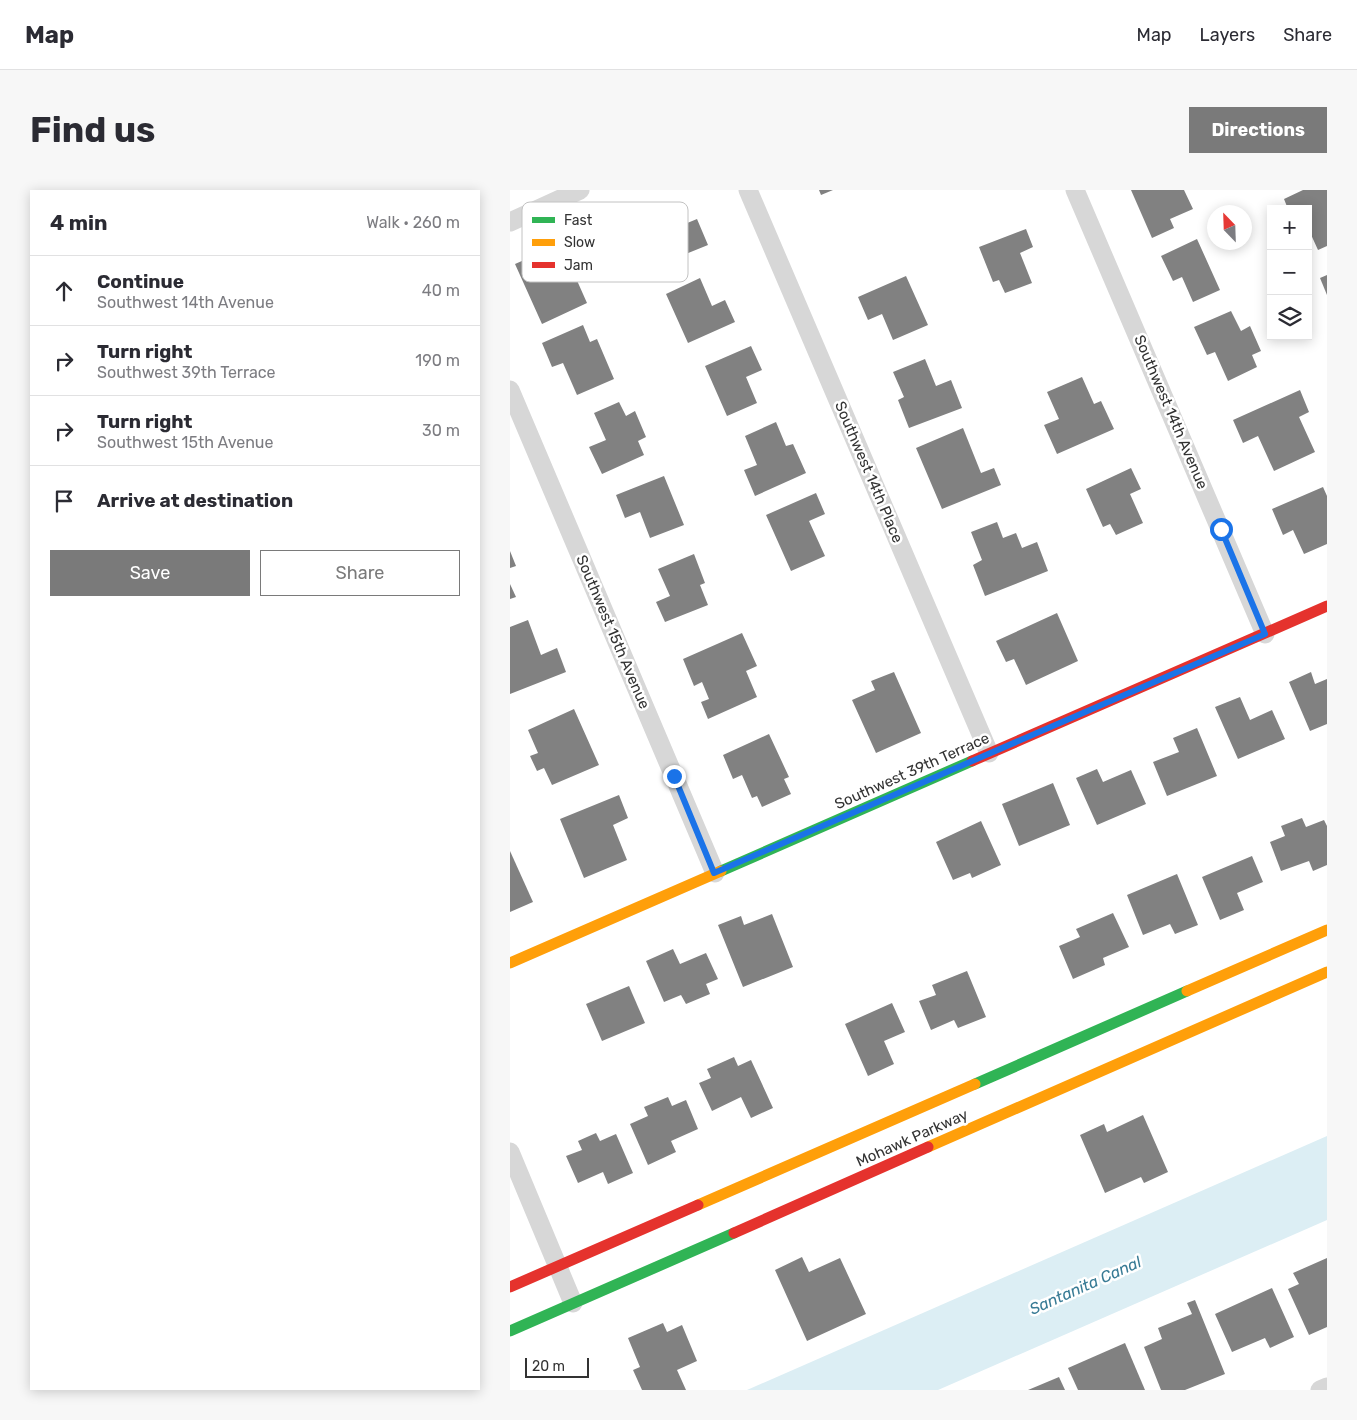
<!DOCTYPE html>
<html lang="en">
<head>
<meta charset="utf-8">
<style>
	:root { --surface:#fff; --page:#f7f7f7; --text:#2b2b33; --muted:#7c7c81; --line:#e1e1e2; --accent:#7a7a7a }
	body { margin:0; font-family:Rubik,sans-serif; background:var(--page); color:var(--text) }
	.controls { position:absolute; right:15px; top:15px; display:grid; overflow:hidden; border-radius:0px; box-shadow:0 2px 12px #0003 }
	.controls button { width:45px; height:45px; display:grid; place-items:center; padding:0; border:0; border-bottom:1px solid var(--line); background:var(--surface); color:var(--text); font:25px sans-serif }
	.compass { position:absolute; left:697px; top:15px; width:45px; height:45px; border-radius:50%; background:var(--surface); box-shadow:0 2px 12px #0003; rotate:337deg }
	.scale { position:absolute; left:15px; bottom:12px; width:64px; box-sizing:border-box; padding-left:5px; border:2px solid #333; border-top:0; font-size:14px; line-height:18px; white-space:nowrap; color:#333; -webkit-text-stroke:4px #fff; paint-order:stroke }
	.stop { position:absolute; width:15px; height:15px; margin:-11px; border:4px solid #1a73e8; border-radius:50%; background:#fff }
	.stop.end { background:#1a73e8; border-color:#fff; box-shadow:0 1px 5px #0008 }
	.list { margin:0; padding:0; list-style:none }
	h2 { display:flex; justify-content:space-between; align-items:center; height:65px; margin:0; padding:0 20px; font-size:21px }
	h2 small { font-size:16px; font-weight:400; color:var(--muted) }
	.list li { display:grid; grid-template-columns:32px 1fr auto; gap:15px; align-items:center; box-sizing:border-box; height:70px; padding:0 20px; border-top:1px solid var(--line) }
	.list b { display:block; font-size:19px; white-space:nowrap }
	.list p { margin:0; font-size:16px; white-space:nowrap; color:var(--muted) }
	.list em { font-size:16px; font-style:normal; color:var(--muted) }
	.actions { display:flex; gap:10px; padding:15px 20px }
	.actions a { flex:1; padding:11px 0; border:1px solid var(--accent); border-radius:0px; text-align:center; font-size:18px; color:var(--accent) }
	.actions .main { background:var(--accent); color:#fff }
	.icon { flex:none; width:28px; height:28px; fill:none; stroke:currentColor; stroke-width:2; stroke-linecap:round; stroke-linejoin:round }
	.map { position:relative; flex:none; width:817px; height:1200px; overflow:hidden; border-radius:0px }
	header { display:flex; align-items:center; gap:30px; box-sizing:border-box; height:70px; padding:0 25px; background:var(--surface); border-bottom:1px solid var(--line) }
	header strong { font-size:24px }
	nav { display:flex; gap:28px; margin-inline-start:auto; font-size:18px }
	.intro { display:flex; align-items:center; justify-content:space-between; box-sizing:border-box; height:120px; padding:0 30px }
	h1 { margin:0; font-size:35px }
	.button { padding:12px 22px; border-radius:0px; background:var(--accent); color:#fff; font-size:18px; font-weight:700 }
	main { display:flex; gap:30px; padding:0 30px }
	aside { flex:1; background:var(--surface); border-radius:0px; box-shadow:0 2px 12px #0003 }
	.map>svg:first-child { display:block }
</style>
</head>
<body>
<header>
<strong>Map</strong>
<nav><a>Map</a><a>Layers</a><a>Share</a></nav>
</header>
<div class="intro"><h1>Find us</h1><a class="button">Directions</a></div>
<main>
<aside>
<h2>4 min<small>Walk · 260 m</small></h2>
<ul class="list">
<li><svg class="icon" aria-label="ahead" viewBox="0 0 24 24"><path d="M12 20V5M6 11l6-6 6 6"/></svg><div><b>Continue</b><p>Southwest 14th Avenue</p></div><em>40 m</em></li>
<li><svg class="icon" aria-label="right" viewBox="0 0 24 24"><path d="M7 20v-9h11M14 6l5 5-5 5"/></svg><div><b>Turn right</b><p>Southwest 39th Terrace</p></div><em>190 m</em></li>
<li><svg class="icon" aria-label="right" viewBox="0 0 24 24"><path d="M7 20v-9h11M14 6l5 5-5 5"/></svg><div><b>Turn right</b><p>Southwest 15th Avenue</p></div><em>30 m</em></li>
<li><svg class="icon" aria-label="arrive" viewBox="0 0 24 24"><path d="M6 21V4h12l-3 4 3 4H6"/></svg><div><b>Arrive at destination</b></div></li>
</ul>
<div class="actions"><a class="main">Save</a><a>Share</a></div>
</aside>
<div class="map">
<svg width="817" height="1200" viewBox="0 0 817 1200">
	<rect width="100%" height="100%" fill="#fff"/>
	<!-- water -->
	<polygon fill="#dceef4" points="817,946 817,1030 428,1200 237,1200"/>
	<!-- building -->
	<g fill="#818181">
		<polygon points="309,0 323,0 311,5"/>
		<polygon points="621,0 674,0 683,19 660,29 664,38 642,48"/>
		<polygon points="793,0 817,0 817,56 808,60 798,38 798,19 778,19 774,9"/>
		<polygon points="161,14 170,36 187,29 198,55 156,72 151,58 142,62 135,43 143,40 136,24"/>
		<polygon points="516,39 523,57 510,63 522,93 495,103 489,90 483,92 469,57"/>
		<polygon points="62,49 68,64 57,68 77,113 32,134 5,74"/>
		<polygon points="687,49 710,100 683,112 672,87 663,91 651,66"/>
		<polygon points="817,85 817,105 810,88"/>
		<polygon points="396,86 418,135 383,150 372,124 358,130 348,107"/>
		<polygon points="190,88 202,116 215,110 225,132 178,153 156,104"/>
		<polygon points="721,121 731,141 740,136 751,161 742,165 747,177 718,191 705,162 697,165 684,137"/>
		<polygon points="73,135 80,152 87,149 104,189 67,205 53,173 42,177 32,153"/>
		<polygon points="241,156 252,180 236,187 247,213 217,226 195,176"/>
		<polygon points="415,169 426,196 441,190 452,218 399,238 388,210 394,207 383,182"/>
		<polygon points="572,187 584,214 591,211 604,239 547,264 534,235 549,229 537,202"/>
		<polygon points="790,200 799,222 789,227 805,262 764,281 748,246 733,253 723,230"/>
		<polygon points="109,212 116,226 125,221 136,247 128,251 134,265 92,284 79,257 96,250 84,223"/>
		<polygon points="266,232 276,256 283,254 296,283 245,306 234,280 247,275 235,246"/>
		<polygon points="453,238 471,283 484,278 491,295 432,319 406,258"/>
		<polygon points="621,278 631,299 620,304 633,333 606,345 600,334 593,337 576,299"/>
		<polygon points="154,286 174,335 140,348 130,322 115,328 106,305"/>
		<polygon points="813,297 817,306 817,354 794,364 783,340 773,345 762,319"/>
		<polygon points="306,303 315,324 299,331 315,366 281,381 256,325"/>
		<polygon points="487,332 493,348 506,343 512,358 527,352 538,381 475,406 463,375 472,370 461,342"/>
		<polygon points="0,361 6,376 0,378"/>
		<polygon points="184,364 195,393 190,395 198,415 155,432 146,412 160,406 148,379"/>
		<polygon points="0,394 6,407 0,409"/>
		<polygon points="547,423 568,471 516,495 504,469 496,472 486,451"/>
		<polygon points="18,430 31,465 47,458 56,482 0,504 0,437"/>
		<polygon points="232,443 247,476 236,481 247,507 198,529 191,512 199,509 192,492 184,496 173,469"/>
		<polygon points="384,482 411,543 366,563 342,510 365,500 361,491"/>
		<polygon points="801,482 805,494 817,489 817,534 800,541 779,492"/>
		<polygon points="730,507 740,530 762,520 775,549 728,569 705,517"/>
		<polygon points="64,519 89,575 42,595 34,578 27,581 20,566 28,563 18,540"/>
		<polygon points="687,538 707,586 657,606 643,572 669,562 663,548"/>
		<polygon points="259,544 279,587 274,589 281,604 252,617 247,606 242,608 232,585 223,589 213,565"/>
		<polygon points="587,579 593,592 621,580 636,614 587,635 566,588"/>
		<polygon points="543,593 560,635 509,656 492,614"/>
		<polygon points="109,605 118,628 103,635 117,670 74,688 50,629"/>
		<polygon points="792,628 796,637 814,630 817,636 817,675 803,681 799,671 771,681 760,652 775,646 771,636"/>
		<polygon points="471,631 491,675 462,688 460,683 443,690 426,652"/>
		<polygon points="0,661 23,712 0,722"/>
		<polygon points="742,666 753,692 727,703 734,720 710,730 692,687"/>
		<polygon points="667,684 688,735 665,744 660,734 633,745 617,705"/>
		<polygon points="603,723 619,757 593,768 595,775 563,789 549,756 570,747 566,739"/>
		<polygon points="262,724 283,777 233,797 208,735 231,726 234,735"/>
		<polygon points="163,759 170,774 196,763 208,789 196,794 200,804 176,814 171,805 154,812 136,771"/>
		<polygon points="457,781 476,827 448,838 444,830 421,840 409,811 426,805 422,795"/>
		<polygon points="119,796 135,833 92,851 76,814"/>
		<polygon points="382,813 395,842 374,851 384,874 358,886 335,834"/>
		<polygon points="224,867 228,876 241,870 263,918 241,928 231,907 202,921 189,893 201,888 197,879"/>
		<polygon points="158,907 162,916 176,910 188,939 161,951 166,962 138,975 120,934 138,926 134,917"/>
		<polygon points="633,925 658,982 634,993 631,987 595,1003 570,945 594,934 597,942"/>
		<polygon points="86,943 90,951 106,944 123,983 98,994 93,982 68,993 56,966 72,960 68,951"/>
		<polygon points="292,1067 299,1082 330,1068 356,1124 297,1151 265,1080"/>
		<polygon points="817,1068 817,1137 799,1145 778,1099 789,1094 783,1083"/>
		<polygon points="762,1098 784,1147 760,1158 755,1148 722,1162 705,1124"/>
		<polygon points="685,1110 715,1184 675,1200 651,1200 634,1157 652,1149 648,1138 682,1124 677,1113"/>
		<polygon points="153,1133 157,1142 172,1135 187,1171 167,1180 176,1200 132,1200 123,1180 130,1177 118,1148"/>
		<polygon points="615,1153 635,1200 568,1200 558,1178"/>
		<polygon points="549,1187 555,1200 518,1200"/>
	</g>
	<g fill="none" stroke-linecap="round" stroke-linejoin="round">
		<!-- street -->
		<g stroke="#d7d7d7" stroke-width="19">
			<polyline points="238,0 479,563"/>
			<polyline points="565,0 755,444"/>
			<polyline points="0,32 70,0"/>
			<polyline points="0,200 205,683"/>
			<polyline points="0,962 63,1113"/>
			<polyline points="810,1200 817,1197"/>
		</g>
		<!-- fast -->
		<g stroke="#30b455" stroke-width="11">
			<polyline points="211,681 462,571"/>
			<polyline points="465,894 677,801"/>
			<polyline points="0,1141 224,1043"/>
		</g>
		<!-- slow -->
		<g stroke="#ff9f0a" stroke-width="11">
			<polyline points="0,773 211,681"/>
			<polyline points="677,801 817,740"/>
			<polyline points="418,957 817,782"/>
			<polyline points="188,1015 465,894"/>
		</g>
		<!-- jam -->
		<g stroke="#e5322d" stroke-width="11">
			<polyline points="462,571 817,416"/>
			<polyline points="224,1043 418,957"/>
			<polyline points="0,1097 188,1015"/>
		</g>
	</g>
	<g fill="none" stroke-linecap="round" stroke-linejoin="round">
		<!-- route -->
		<polyline stroke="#1a73e8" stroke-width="6" points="164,586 204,683 755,444 711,339"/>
	</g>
	<g text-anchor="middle" stroke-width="5" stroke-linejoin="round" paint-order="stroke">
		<!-- street labels -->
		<g font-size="15" fill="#333" stroke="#fff">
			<text transform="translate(661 222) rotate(67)" y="5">Southwest 14th Avenue</text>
			<text transform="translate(359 282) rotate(67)" y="5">Southwest 14th Place</text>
			<text transform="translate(103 442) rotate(67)" y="5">Southwest 15th Avenue</text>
			<text transform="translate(402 581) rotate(-24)" y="5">Southwest 39th Terrace</text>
			<text transform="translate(402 948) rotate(-24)" y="5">Mohawk Parkway</text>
		</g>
		<!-- water labels -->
		<g font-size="16" font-style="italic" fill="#387b95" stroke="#fff">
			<text transform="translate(575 1095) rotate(-24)" y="6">Santanita Canal</text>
		</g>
	</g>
	<!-- legend -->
	<rect x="12" y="12" width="166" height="80" rx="8" fill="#fff" stroke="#c2c2c2" stroke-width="1"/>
	<rect x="22" y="27" width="23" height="6" fill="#30b455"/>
	<rect x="22" y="49" width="23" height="7" fill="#ff9f0a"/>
	<rect x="22" y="72" width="23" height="6" fill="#e5322d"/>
	<g font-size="14" fill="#333">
		<text x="54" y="35">Fast</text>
		<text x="54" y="57">Slow</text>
		<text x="54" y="80">Jam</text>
	</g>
</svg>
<div class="controls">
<button>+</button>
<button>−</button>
<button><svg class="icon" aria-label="layers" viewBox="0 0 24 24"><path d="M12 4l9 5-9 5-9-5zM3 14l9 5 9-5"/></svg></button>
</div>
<svg class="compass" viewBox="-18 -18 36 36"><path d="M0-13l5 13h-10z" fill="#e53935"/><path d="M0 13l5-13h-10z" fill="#7c7c81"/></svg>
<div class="scale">20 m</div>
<div class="stop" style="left:711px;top:339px"></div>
<div class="stop end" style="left:164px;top:586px"></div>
</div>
</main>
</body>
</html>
